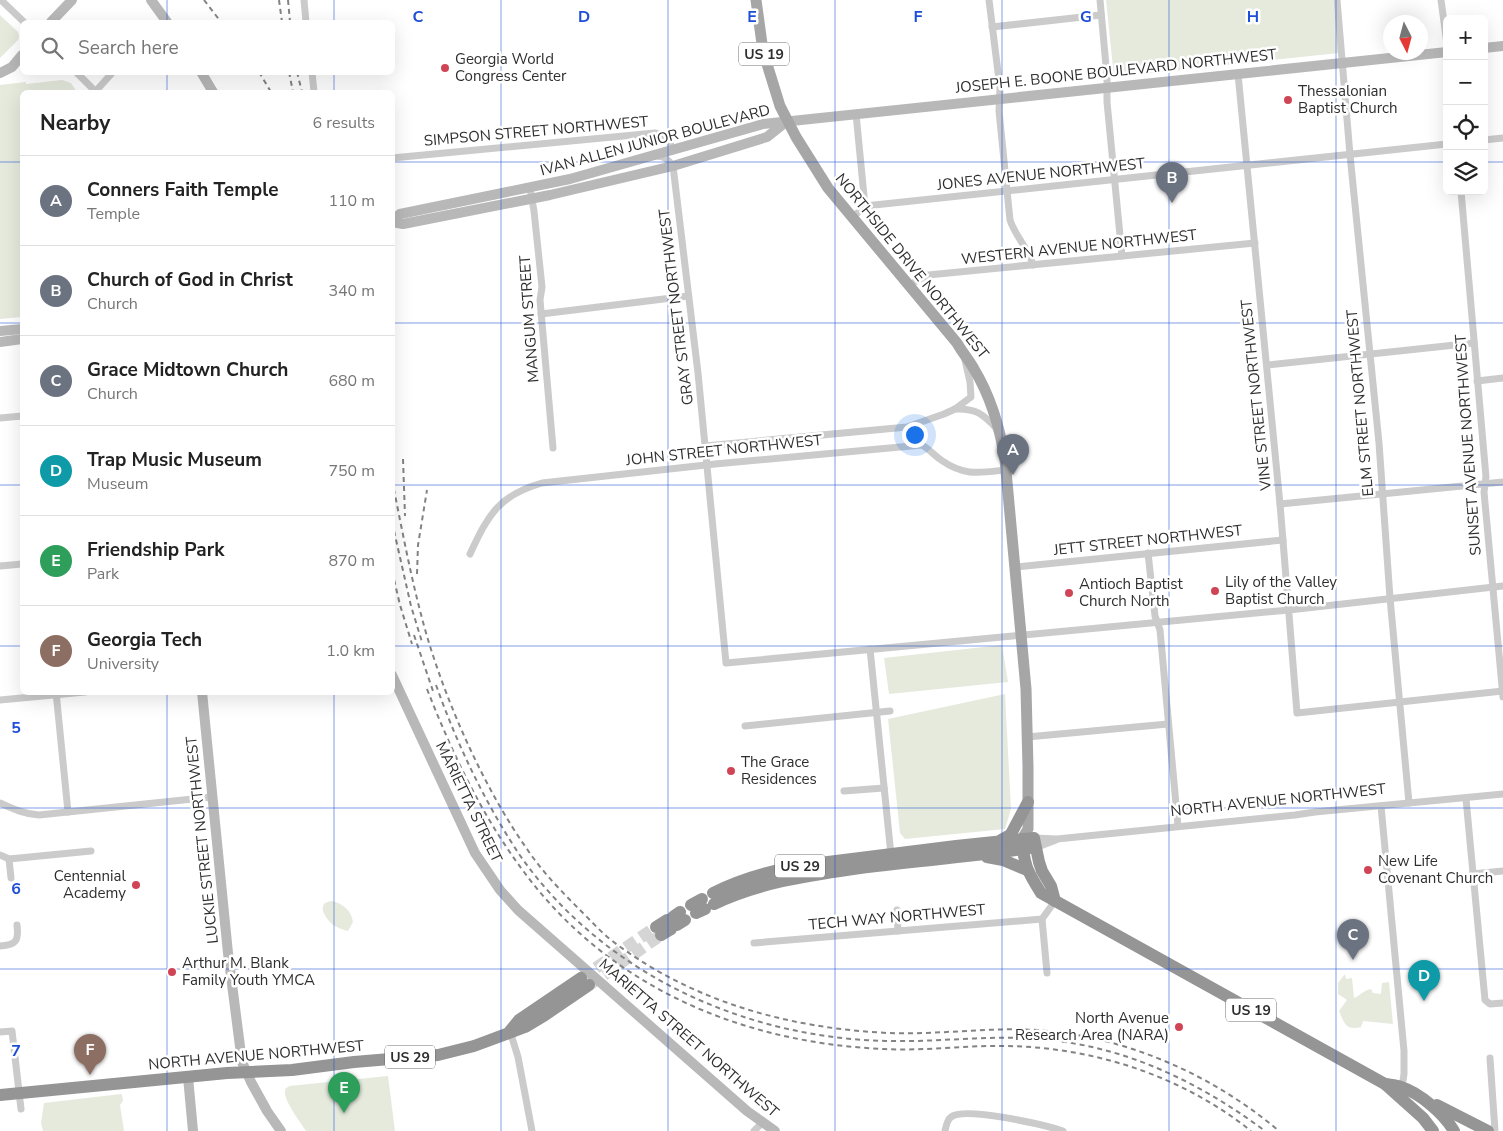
<!DOCTYPE html>
<html lang="en">
<head>
<meta charset="utf-8">
<style>
	:root { --surface:#fff; --page:#f2f2f2; --text:#222; --muted:#767676; --line:#e0e0e0; --accent:#ea580c }
	body { margin:0; font-family:"Nunito Sans",sans-serif; background:var(--page); color:var(--text) }
	.controls { position:absolute; right:15px; top:15px; display:grid; overflow:hidden; border-radius:8px; box-shadow:0 5px 20px #0002 }
	.controls button { width:45px; height:45px; display:grid; place-items:center; padding:0; border:0; border-bottom:1px solid var(--line); background:var(--surface); color:var(--text); font:25px sans-serif }
	.compass { position:absolute; left:1383px; top:15px; width:45px; height:45px; border-radius:50%; background:var(--surface); box-shadow:0 5px 20px #0002; rotate:174deg }
	.you { position:absolute; left:914px; top:434px; width:18px; height:18px; margin:-12px; border:4px solid #fff; border-radius:50%; background:#1a73e8; box-shadow:0 0 0 8px #1a73e833 }
	.badge { display:grid; place-items:center; width:32px; height:32px; border-radius:50%; background:var(--accent); color:#fff; font-size:16px; font-weight:700 }
	.pin { position:absolute; translate:-50% -41px; filter:drop-shadow(0 1px 2px #0008) }
	.pin::after { content:''; position:absolute; top:26px; width:18px; height:15px; background:inherit; clip-path:polygon(0 0,100% 0,50% 100%) }
	.list { margin:0; padding:0; list-style:none }
	h2 { display:flex; justify-content:space-between; align-items:center; height:65px; margin:0; padding:0 20px; font-size:21px }
	h2 small { font-size:16px; font-weight:400; color:var(--muted) }
	.list li { display:grid; grid-template-columns:32px 1fr auto; gap:15px; align-items:center; box-sizing:border-box; height:90px; padding:0 20px; border-top:1px solid var(--line) }
	.list b { display:block; font-size:19px; white-space:nowrap }
	.list p { margin:0; font-size:16px; white-space:nowrap; color:var(--muted) }
	.list em { font-size:16px; font-style:normal; color:var(--muted) }
	.icon { flex:none; width:28px; height:28px; fill:none; stroke:currentColor; stroke-width:2; stroke-linecap:round; stroke-linejoin:round }
	.map { position:relative; flex:none; width:1503px; height:1131px; overflow:hidden }
	.search { position:absolute; background:var(--surface); box-shadow:0 5px 20px #0002; left:20px; top:20px; width:375px; height:55px; display:flex; align-items:center; gap:12px; box-sizing:border-box; padding:0 18px; border-radius:8px; color:var(--muted); font-size:19px }
	.panel { position:absolute; background:var(--surface); box-shadow:0 5px 20px #0002; left:20px; top:90px; width:375px; height:605px; border-radius:8px }
	.map>svg:first-child { display:block }
</style>
</head>
<body>
<div class="map">
<svg width="1503" height="1131" viewBox="0 0 1503 1131">
	<rect width="100%" height="100%" fill="#fff"/>
	<!-- green -->
	<g fill="#e5eadd">
		<polygon points="1106,0 1333,0 1339,53 1114,77"/>
		<polygon points="0,15 18,32 19,37 18,40 0,58"/>
		<polygon points="62,80 71,83 77,92 22,92 22,317 0,319 0,85 26,82 26,84"/>
		<polygon points="1002,645 1008,682 889,694 884,658"/>
		<polygon points="1005,694 1011,809 1005,829 905,839 900,833 888,719"/>
		<path d="M332 901C343 904 351 910 353 922L348 931C343 930 338 928 333 925 325 918 315 903 332 901Z"/>
		<path d="M1345 974 1346 979 1352 978 1354 998C1361 995 1364 990 1371 989L1373 993 1381 994 1382 983 1389 982 1393 1024 1363 1021 1361 1027C1345 1031 1344 1022 1339 1011L1347 1000 1338 994V983Z"/>
		<path d="M388 1076 395 1131H306C301 1123 284 1101 285 1092 285 1088 287 1088 289 1086Z"/>
		<polygon points="121,1094 122,1095 123,1101 120,1105 124,1131 43,1131 41,1123 44,1103"/>
	</g>
	<g fill="none" stroke-linecap="round" stroke-linejoin="round">
		<!-- highway-tunnel -->
		<g stroke="#d5d5d5" stroke-width="12" stroke-dasharray="12 6" stroke-linecap="butt">
			<polyline points="581,978 656,927"/>
			<polyline points="589,985 661,935"/>
		</g>
		<!-- street -->
		<g stroke="#cbcbcb" stroke-width="7">
			<polyline points="1,0 24,22"/>
			<polyline points="304,0 306,22"/>
			<path d="M989 0 1000 88 999 111 1010 220C1015 236 1029 249 1033 265"/>
			<polyline points="1100,0 1107,77 1107,102 1122,256"/>
			<polyline points="1337,0 1350,155 1379,443 1390,598 1409,803"/>
			<polyline points="1441,0 1447,44"/>
			<polyline points="992,27 1101,15"/>
			<polyline points="76,72 96,92"/>
			<polyline points="312,72 314,92"/>
			<polyline points="1238,74 1280,504 1297,713 1503,691"/>
			<polyline points="95,92 113,72"/>
			<polyline points="856,114 865,206"/>
			<polyline points="1484,140 1503,138"/>
			<path d="M656 156C664 156 668 159 673 166L698 373 726 663 1289 610 1503 586"/>
			<path d="M392 158 655 133C667 136 671 136 671 149"/>
			<polyline points="530,188 534,211 542,287 540,300 553,448"/>
			<polyline points="1461,191 1486,477 1484,492 1503,697"/>
			<polyline points="852,218 865,206 1447,144"/>
			<polyline points="909,285 928,275 1255,243"/>
			<polyline points="541,314 688,296"/>
			<polyline points="1267,365 1474,343"/>
			<polyline points="1477,381 1503,378"/>
			<path d="M955 409C976 408 983 414 997 429"/>
			<polyline points="0,418 22,416"/>
			<polyline points="705,446 907,427 944,414 955,409 971,397 970,382 965,360"/>
			<polyline points="1280,504 1503,482"/>
			<polyline points="1148,553 1155,616 1160,630 1178,826"/>
			<path d="M470 554C488 515 499 495 542 483L715 464 922 445C929 449 934 455 941 460 964 476 978 473 1005 470"/>
			<polyline points="0,566 22,564"/>
			<polyline points="1015,567 1283,540"/>
			<polyline points="870,649 891,855"/>
			<polyline points="56,692 68,812"/>
			<polyline points="0,700 85,692"/>
			<polyline points="745,726 890,711"/>
			<polyline points="1027,737 1168,724"/>
			<polyline points="844,791 884,788"/>
			<polyline points="1466,799 1485,1000 1490,1004 1503,1003"/>
			<path d="M0 803C13 809 24 814 39 815L212 797"/>
			<polyline points="1381,806 1404,1051 1404,1074 1402,1087"/>
			<polyline points="1034,838 1057,839 1295,815 1315,812 1503,794"/>
			<polyline points="1035,848 1056,840"/>
			<polyline points="0,855 9,859 91,851"/>
			<polyline points="9,859 11,878"/>
			<polyline points="1472,874 1503,871"/>
			<polyline points="897,910 898,931"/>
			<polyline points="754,943 1042,919"/>
			<path d="M0 946C16 945 19 941 17 925"/>
			<polyline points="1047,973 1042,919 1055,901"/>
			<polyline points="510,1031 518,1057 532,1131"/>
			<polyline points="0,1032 12,1031 21,1109"/>
			<polyline points="1490,1058 1495,1131"/>
			<polyline points="754,1131 762,1123"/>
			<path d="M945 1131C946 1126 947 1120 951 1117 964 1106 1045 1125 1063 1131"/>
		</g>
		<!-- secondary -->
		<g stroke="#b8b8b8" stroke-width="10">
			<polyline points="151,0 167,22"/>
			<polyline points="51,22 72,0"/>
			<polyline points="1484,48 1503,46"/>
			<polyline points="201,72 213,92"/>
			<polyline points="0,73 12,67 22,55"/>
			<polyline points="392,220 400,214 570,179 763,124 1447,52"/>
			<polyline points="392,222 403,224 550,195 673,166 767,137 787,121"/>
			<polyline points="0,331 22,329"/>
			<polyline points="0,342 22,339"/>
			<polyline points="392,675 475,853 500,890 518,910 747,1111 775,1131"/>
			<polyline points="202,692 228,953 242,1062 251,1082 267,1111 281,1131"/>
			<polyline points="188,1077 193,1131"/>
		</g>
		<!-- primary -->
		<path stroke="#a6a6a6" stroke-width="11" d="M756 0 763 51 780 106 796 137 828 188 957 343C962 352 969 360 974 369 991 397 1000 428 1005 460L1026 689 1028 767V829L1022 839"/>
		<!-- highway -->
		<g stroke="#959595" stroke-width="12">
			<path d="M1022 839C1024 865 1027 871 1041 893L1385 1084 1423 1118 1433 1131"/>
			<polyline points="1001,840 1010,835 1012,832 1028,802"/>
			<polyline points="987,857 1003,860 1027,870"/>
			<path d="M713 893C741 879 773 870 804 865L956 846 1034 838 1039 862 1042 871 1051 886 1055 901"/>
			<path d="M714 904C758 883 805 876 853 869 912 861 972 857 1030 848"/>
			<polyline points="691,905 702,899"/>
			<polyline points="696,913 705,909"/>
			<polyline points="673,917 680,912"/>
			<polyline points="677,925 685,920"/>
			<polyline points="656,927 667,920"/>
			<polyline points="661,935 671,929"/>
			<polyline points="510,1031 519,1020 581,978"/>
			<path d="M1385 1084C1390 1085 1396 1085 1401 1087 1420 1093 1444 1114 1454 1131"/>
			<polyline points="0,1095 227,1073 292,1070 354,1062 438,1055 474,1046 525,1027 545,1015 589,985"/>
			<polyline points="1437,1105 1488,1131"/>
		</g>
		<!-- rail -->
		<g stroke="#838383" stroke-width="2" stroke-dasharray="5 4" stroke-linecap="butt">
			<polyline points="204,0 221,22"/>
			<polyline points="279,0 282,22"/>
			<polyline points="288,0 290,22"/>
			<polyline points="259,72 271,92"/>
			<polyline points="289,72 293,92"/>
			<polyline points="297,72 302,92"/>
			<polyline points="403,459 405,516"/>
			<path d="M392 480C403 534 413 590 429 643 450 711 486 791 527 849 543 873 564 894 584 914 593 923 601 932 611 940 692 1002 788 1028 888 1033 938 1035 987 1027 1037 1030 1124 1036 1212 1074 1279 1131"/>
			<polyline points="392,522 411,606 422,642"/>
			<polyline points="392,571 400,605 412,644"/>
			<polyline points="417,574 418,545 427,490"/>
			<polyline points="414,635 434,694"/>
			<path d="M436 685C457 744 484 801 519 854 603 975 748 1040 893 1041 941 1042 988 1035 1036 1039 1121 1044 1198 1081 1265 1131"/>
			<path d="M427 689C452 753 482 816 524 872 610 988 743 1043 884 1049 921 1051 959 1046 996 1046 1087 1045 1180 1074 1251 1131"/>
		</g>
	</g>
	<!-- grid -->
	<path fill="none" stroke="#1d4ed8" stroke-width="1" stroke-opacity="0.55" d="M167 0V22M334 0V22M501 0V1131M668 0V1131M835 0V1131M1002 0V1131M1169 0V1131M1336 0V1131M167 72V92M334 72V92M0 162H22M392 162H1447M1484 162H1503M0 323H22M392 323H1503M0 485H22M392 485H1503M0 646H22M392 646H1503M167 692V1131M334 692V1131M0 808H1503M0 969H1503"/>
	<!-- markers -->
	<g fill="#d04556" stroke="#fff" stroke-width="2">
		<circle cx="445" cy="68" r="5"/>
		<circle cx="1288" cy="100" r="5"/>
		<circle cx="1215" cy="591" r="5"/>
		<circle cx="1069" cy="593" r="5"/>
		<circle cx="731" cy="771" r="5"/>
		<circle cx="1368" cy="870" r="5"/>
		<circle cx="136" cy="885" r="5"/>
		<circle cx="172" cy="972" r="5"/>
		<circle cx="1179" cy="1027" r="5"/>
	</g>
	<g text-anchor="middle" stroke-width="5" stroke-linejoin="round" paint-order="stroke">
		<!-- shield labels -->
		<g fill="#fff" stroke="#6d6d6d" stroke-width="1">
			<rect x="739" y="42.5" width="50" height="23" rx="4"/>
			<rect x="775" y="854.5" width="50" height="23" rx="4"/>
			<rect x="1226" y="998.5" width="50" height="23" rx="4"/>
			<rect x="385" y="1045.5" width="50" height="23" rx="4"/>
		</g>
		<g font-size="14" font-weight="bold" fill="#2e2e2e">
			<text x="764" y="59">US 19</text>
			<text x="800" y="871">US 29</text>
			<text x="1251" y="1015">US 19</text>
			<text x="410" y="1062">US 29</text>
		</g>
		<!-- poi labels -->
		<g font-size="15" fill="#2e2e2e" stroke="#fff" text-anchor="start">
			<text x="455" y="64">Georgia World<tspan x="455" dy="17">Congress Center</tspan></text>
			<text x="1298" y="96">Thessalonian<tspan x="1298" dy="17">Baptist Church</tspan></text>
			<text x="1225" y="587">Lily of the Valley<tspan x="1225" dy="17">Baptist Church</tspan></text>
			<text x="1079" y="589">Antioch Baptist<tspan x="1079" dy="17">Church North</tspan></text>
			<text x="741" y="767">The Grace<tspan x="741" dy="17">Residences</tspan></text>
			<text x="1378" y="866">New Life<tspan x="1378" dy="17">Covenant Church</tspan></text>
			<text x="126" y="881" text-anchor="end">Centennial<tspan x="126" dy="17">Academy</tspan></text>
			<text x="182" y="968">Arthur M. Blank<tspan x="182" dy="17">Family Youth YMCA</tspan></text>
			<text x="1169" y="1023" text-anchor="end">North Avenue<tspan x="1169" dy="17">Research Area (NARA)</tspan></text>
		</g>
		<!-- street labels -->
		<g font-size="15" fill="#2e2e2e" stroke="#fff">
			<text transform="translate(1116 71) rotate(-6)" y="5">JOSEPH E. BOONE BOULEVARD NORTHWEST</text>
			<text transform="translate(536 131) rotate(-5)" y="5">SIMPSON STREET NORTHWEST</text>
			<text transform="translate(655 140) rotate(-15)" y="5">IVAN ALLEN JUNIOR BOULEVARD</text>
			<text transform="translate(1041 174) rotate(-6)" y="5">JONES AVENUE NORTHWEST</text>
			<text transform="translate(1079 247) rotate(-6)" y="5">WESTERN AVENUE NORTHWEST</text>
			<text transform="translate(912 266) rotate(51)" y="5">NORTHSIDE DRIVE NORTHWEST</text>
			<text transform="translate(676 307) rotate(-97)" y="5">GRAY STREET NORTHWEST</text>
			<text transform="translate(529 319) rotate(-94)" y="5">MANGUM STREET</text>
			<text transform="translate(1256 395) rotate(-96)" y="5">VINE STREET NORTHWEST</text>
			<text transform="translate(1360 403) rotate(-95)" y="5">ELM STREET NORTHWEST</text>
			<text transform="translate(1468 445) rotate(-94)" y="5">SUNSET AVENUE NORTHWEST</text>
			<text transform="translate(724 450) rotate(-6)" y="5">JOHN STREET NORTHWEST</text>
			<text transform="translate(1148 540) rotate(-6)" y="5">JETT STREET NORTHWEST</text>
			<text transform="translate(1278 800) rotate(-6)" y="5">NORTH AVENUE NORTHWEST</text>
			<text transform="translate(469 802) rotate(64)" y="5">MARIETTA STREET</text>
			<text transform="translate(202 840) rotate(-96)" y="5">LUCKIE STREET NORTHWEST</text>
			<text transform="translate(897 917) rotate(-5)" y="5">TECH WAY NORTHWEST</text>
			<text transform="translate(689 1038) rotate(41)" y="5">MARIETTA STREET NORTHWEST</text>
			<text transform="translate(256 1055) rotate(-5)" y="5">NORTH AVENUE NORTHWEST</text>
		</g>
	</g>
	<g font-size="16" text-anchor="middle" font-weight="bold" fill="#1d4ed8" stroke="#fff" stroke-width="5" stroke-linejoin="round" paint-order="stroke">
		<text x="418" y="22">C</text>
		<text x="584" y="22">D</text>
		<text x="752" y="22">E</text>
		<text x="918" y="22">F</text>
		<text x="1086" y="22">G</text>
		<text x="1253" y="22">H</text>
		<text x="16" y="733">5</text>
		<text x="16" y="894">6</text>
		<text x="16" y="1056">7</text>
	</g>
</svg>
<div class="controls">
<button>+</button>
<button>−</button>
<button><svg class="icon" aria-label="locate" viewBox="0 0 24 24"><circle cx="12" cy="12" r="6"/><path d="M12 2v4M12 18v4M2 12h4M18 12h4"/></svg></button>
<button><svg class="icon" aria-label="layers" viewBox="0 0 24 24"><path d="M12 4l9 5-9 5-9-5zM3 14l9 5 9-5"/></svg></button>
</div>
<svg class="compass" viewBox="-18 -18 36 36"><path d="M0-13l5 13h-10z" fill="#e53935"/><path d="M0 13l5-13h-10z" fill="#767676"/></svg>
<div class="you"></div>
<div class="pin badge" style="left:1013px;top:475px;background:#6b7280">A</div>
<div class="pin badge" style="left:1172px;top:203px;background:#6b7280">B</div>
<div class="pin badge" style="left:1353px;top:960px;background:#6b7280">C</div>
<div class="pin badge" style="left:1424px;top:1001px;background:#0f9aa8">D</div>
<div class="pin badge" style="left:344px;top:1113px;background:#2e9e5b">E</div>
<div class="pin badge" style="left:90px;top:1075px;background:#8d6e63">F</div>
<div class="search"><svg class="icon" aria-label="search" viewBox="0 0 24 24"><circle cx="10" cy="10" r="6"/><path d="M15 15l6 6"/></svg>Search here</div>
<section class="panel">
<h2>Nearby<small>6 results</small></h2>
<ul class="list">
<li><span class="badge" style="background:#6b7280">A</span><div><b>Conners Faith Temple</b><p>Temple</p></div><em>110 m</em></li>
<li><span class="badge" style="background:#6b7280">B</span><div><b>Church of God in Christ</b><p>Church</p></div><em>340 m</em></li>
<li><span class="badge" style="background:#6b7280">C</span><div><b>Grace Midtown Church</b><p>Church</p></div><em>680 m</em></li>
<li><span class="badge" style="background:#0f9aa8">D</span><div><b>Trap Music Museum</b><p>Museum</p></div><em>750 m</em></li>
<li><span class="badge" style="background:#2e9e5b">E</span><div><b>Friendship Park</b><p>Park</p></div><em>870 m</em></li>
<li><span class="badge" style="background:#8d6e63">F</span><div><b>Georgia Tech</b><p>University</p></div><em>1.0 km</em></li>
</ul>
</section>
</div>
</body>
</html>
